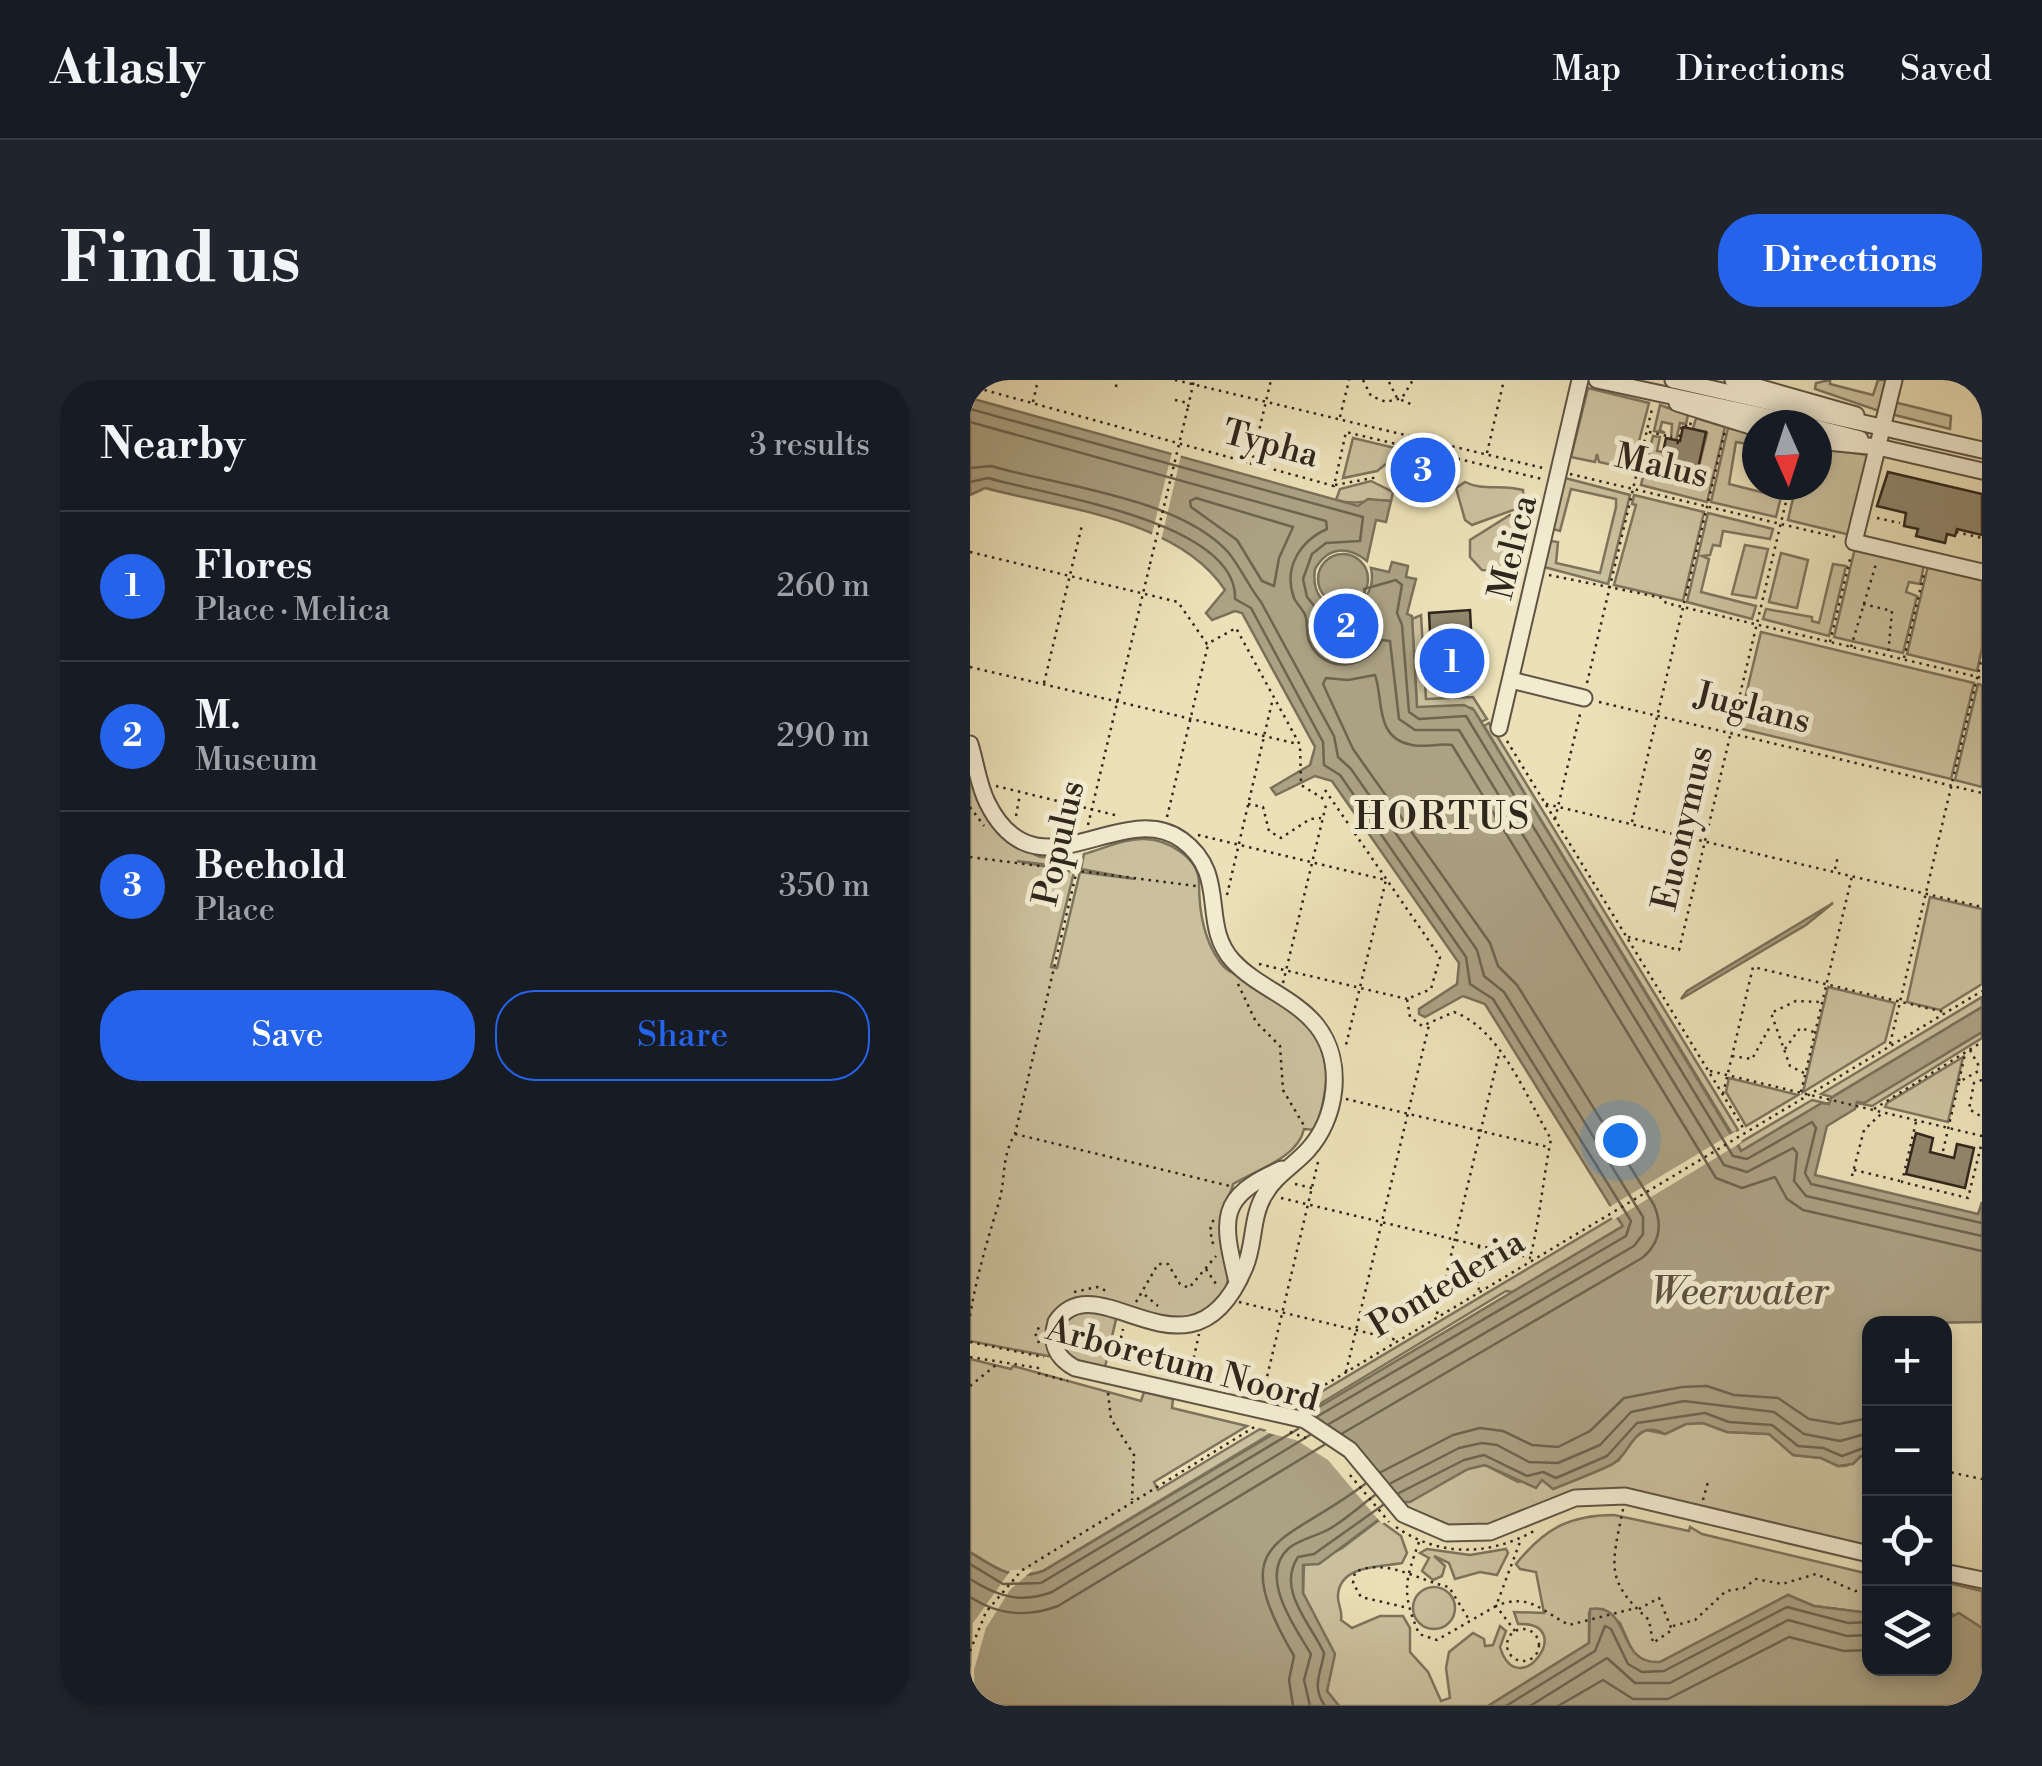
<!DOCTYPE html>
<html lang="en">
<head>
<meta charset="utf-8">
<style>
	:root { --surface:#171b24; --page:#20242c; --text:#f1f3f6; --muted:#9ea1a6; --line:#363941; --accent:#2563eb }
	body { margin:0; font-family:"Libre Bodoni",serif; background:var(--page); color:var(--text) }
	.controls { position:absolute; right:30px; bottom:30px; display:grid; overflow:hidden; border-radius:20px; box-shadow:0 5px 15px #0003 }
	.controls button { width:90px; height:90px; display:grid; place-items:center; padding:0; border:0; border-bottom:2px solid var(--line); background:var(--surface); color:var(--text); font:50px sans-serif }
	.compass { position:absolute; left:772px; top:30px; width:90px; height:90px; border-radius:50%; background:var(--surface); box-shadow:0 5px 15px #0003; rotate:177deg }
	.you { position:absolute; left:650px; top:760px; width:35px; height:35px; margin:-25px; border:8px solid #fff; border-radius:50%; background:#1a73e8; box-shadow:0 0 0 15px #1a73e833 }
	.badge { display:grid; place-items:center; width:65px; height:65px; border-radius:50%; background:var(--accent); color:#fff; font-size:32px; font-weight:700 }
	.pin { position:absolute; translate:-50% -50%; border:5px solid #fff; box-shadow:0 2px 10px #0006 }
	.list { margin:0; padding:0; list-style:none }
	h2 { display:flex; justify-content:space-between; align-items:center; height:130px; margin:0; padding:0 40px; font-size:42px }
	h2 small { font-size:32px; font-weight:400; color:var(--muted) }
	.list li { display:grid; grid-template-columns:65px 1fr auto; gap:30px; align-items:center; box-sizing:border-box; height:150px; padding:0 40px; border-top:2px solid var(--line) }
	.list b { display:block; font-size:38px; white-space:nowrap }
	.list p { margin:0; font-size:32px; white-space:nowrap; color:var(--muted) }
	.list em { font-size:32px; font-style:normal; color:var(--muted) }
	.actions { display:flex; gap:20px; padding:30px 40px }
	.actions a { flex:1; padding:22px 0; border:2px solid var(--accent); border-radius:40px; text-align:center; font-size:35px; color:var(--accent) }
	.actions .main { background:var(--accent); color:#fff }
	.icon { flex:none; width:55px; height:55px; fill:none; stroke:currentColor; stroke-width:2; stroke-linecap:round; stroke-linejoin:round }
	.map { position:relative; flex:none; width:1012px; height:1326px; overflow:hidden; border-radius:40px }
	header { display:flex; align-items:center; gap:60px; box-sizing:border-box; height:140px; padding:0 50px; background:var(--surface); border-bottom:2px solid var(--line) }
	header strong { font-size:48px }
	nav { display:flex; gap:55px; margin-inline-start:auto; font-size:35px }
	.intro { display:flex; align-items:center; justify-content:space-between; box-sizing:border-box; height:240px; padding:0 60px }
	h1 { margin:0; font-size:70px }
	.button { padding:25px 45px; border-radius:40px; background:var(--accent); color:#fff; font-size:35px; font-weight:700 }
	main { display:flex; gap:60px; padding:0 60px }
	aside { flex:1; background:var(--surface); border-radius:40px; box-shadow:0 5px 15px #0003 }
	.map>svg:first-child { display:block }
</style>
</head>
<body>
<header>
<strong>Atlasly</strong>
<nav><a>Map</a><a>Directions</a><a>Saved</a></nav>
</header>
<div class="intro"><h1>Find us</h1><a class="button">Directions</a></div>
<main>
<aside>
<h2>Nearby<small>3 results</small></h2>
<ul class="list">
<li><span class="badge">1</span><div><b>Flores</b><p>Place · Melica</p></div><em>260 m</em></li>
<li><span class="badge">2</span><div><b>M.</b><p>Museum</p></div><em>290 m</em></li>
<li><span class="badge">3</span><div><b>Beehold</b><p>Place</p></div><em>350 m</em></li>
</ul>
<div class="actions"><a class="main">Save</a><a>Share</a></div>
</aside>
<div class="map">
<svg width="1012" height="1326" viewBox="0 0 1012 1326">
	<rect width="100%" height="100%" fill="#ebe0b7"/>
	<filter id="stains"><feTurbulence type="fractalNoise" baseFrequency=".002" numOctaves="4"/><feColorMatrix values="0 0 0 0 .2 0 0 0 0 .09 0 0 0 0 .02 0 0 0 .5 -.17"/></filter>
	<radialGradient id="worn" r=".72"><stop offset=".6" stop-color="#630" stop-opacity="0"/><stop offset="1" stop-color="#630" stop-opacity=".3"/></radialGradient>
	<!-- green -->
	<g fill="#cbc09d" stroke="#7e735d" stroke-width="2.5">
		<polygon points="860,0 860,4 903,15 908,0 917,0 909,31 845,9 846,3"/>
		<polygon points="618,8 679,23 667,69 660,67 666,72 661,89 629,82 627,74 625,82 601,77"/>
		<polygon points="924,22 981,36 980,49 921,34"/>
		<polygon points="690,25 718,35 716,44 710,43 700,87 727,93 737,53 723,49 726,38 755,47 737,122 671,105 683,56 690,57 687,71 700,73 702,44 692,42 690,50 695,53 684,51"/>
		<polygon points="758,48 787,55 787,66 766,62 759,104 811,117 806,137 741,122"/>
		<polygon points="383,58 433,70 434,70 407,91 373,98"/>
		<polygon points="847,68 899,75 880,155 818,140 826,105 847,105"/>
		<polygon points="595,98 660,115 638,204 574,187 580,161 588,162 586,183 630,193 646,127 646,119 601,109 590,151 583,149"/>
		<path d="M401 101 423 112 421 121C400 117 392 127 366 120L370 109Z"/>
		<path d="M495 102C512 111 533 104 553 110L554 126 502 145 495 140 486 108Z"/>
		<polygon points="664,115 734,132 713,221 644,205 666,125 662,124"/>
		<polygon points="738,133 803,149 800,159 753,151 750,166 743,165 740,175 732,176 739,179 731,212 786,226 782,239 717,222"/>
		<polygon points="540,135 546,143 540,174 528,191 512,190 500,177 500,160"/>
		<polygon points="775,165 798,169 786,218 762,214"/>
		<polygon points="885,168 954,185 950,204 939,202 936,212 947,216 933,273 864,257"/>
		<polygon points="811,173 838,180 827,228 799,222"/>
		<polygon points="863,184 876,186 859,256 793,239 796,229 842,237 842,241 849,243"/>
		<polygon points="958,186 1012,198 1012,268 1007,291 937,274"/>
		<polygon points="451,235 456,319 503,317 517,339 511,342 502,328 447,327 442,239"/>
		<polygon points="791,252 1004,303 981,399 768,348"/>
		<polygon points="1008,304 1012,305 1012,407 985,400"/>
		<polygon points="519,343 768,750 762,754 514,346"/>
		<path d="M0 383 39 462 70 477 107 478 104 488 47 481 104 492 81 587 87 588 110 492 165 499 111 489 114 474C133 469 155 458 174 459 196 459 229 477 229 503 229 529 233 559 250 582 258 594 269 594 281 602 349 652 372 661 346 750L334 749C328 778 286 790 263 804 262 813 253 823 252 837 251 857 261 878 258 899 254 934 204 946 175 937 149 928 130 912 101 921L80 942 83 977 0 961Z"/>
		<polygon points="960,517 1012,529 1012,604 970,630 937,622"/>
		<polygon points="858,607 925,623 915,662 833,712"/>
		<polygon points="1012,617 1012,627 862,717 851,714"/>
		<polygon points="1012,652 1012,658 902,726 887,723 894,723"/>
		<polygon points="993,677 978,742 915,727 917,723"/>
		<polygon points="759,698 828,715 776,746 756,712"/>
		<polygon points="842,720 859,724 852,723 771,771 768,764"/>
		<polygon points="646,836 653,846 543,912 536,911 333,1034 321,1030"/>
		<path d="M111 928 147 935 135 987C108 982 94 982 88 953L104 930Z"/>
		<path d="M0 979 41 989 43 986 171 1021 174 1012 203 1019 202 1028 277 1046 184 1102 188 1110 290 1049 302 1053 73 1191C43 1202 25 1188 0 1172Z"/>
		<polygon points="733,1043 757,1052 799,1054 823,1075 851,1078 868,1086 876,1086 890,1076 899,1078 899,1169 656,1111 530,1145 484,1149 452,1138 431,1123 498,1089 515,1085 548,1102 635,1087 649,1080 661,1060 676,1050 695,1054 716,1044"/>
		<path d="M644 1135 719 1151 720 1147 732 1154 899 1194V1233L844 1226 818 1215 690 1282 673 1283 665 1277 650 1243 633 1229 619 1233V1263L518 1326H369L357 1311 364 1274 333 1213 334 1185 371 1169 409 1140 431 1156 437 1173 432 1183C413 1187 370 1184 368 1215 367 1224 373 1230 371 1240L382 1248 410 1236H433L440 1248V1272L458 1292 471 1321 480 1318 476 1288 479 1272 503 1253 514 1259 515 1266 523 1265 530 1246 536 1251 530 1267C548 1326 609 1241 548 1244L544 1232 574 1233 566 1192 550 1189 546 1184C574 1149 599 1135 644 1135Z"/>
		<polygon points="457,1169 500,1175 536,1169 538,1173 527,1195 510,1192 485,1199 479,1183 464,1176 475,1186 472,1196 463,1200 452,1191 459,1178 450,1173"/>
		<polygon points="974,1202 1012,1211 1012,1248 982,1234 975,1240"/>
		<circle cx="464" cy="1228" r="21"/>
	</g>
	<!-- water -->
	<g fill="#aba183" stroke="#7a705a" stroke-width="2.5">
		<path d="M0 18 388 126 398 119 421 121 416 142 406 140 397 181C377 165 358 167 345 189 342 210 350 225 371 229L361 237 360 253 374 263 389 256 391 239 377 229C397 222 405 207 401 188L419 192 422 182 438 186 436 197 446 199 437 234 442 236 447 327 494 325 504 330 771 771 852 723 859 724 861 718 1012 627V652L894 723 887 722 885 729 857 746 845 795 1008 834 1012 822V942L899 944V1078L891 1076 883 1084 868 1086 851 1078 823 1075 799 1054 757 1052 733 1043 716 1044 695 1054C663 1037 662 1075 641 1085 622 1094 603 1101 583 1109L572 1100 566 1108 515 1085 498 1089 440 1122H432L349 1184 333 1185V1213L365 1274 357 1311 369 1326H0V1172C25 1188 43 1202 73 1191L653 846 515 624 493 616 455 637 449 634V629L487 604 489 583 362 401 345 396 306 415 301 408 340 385 345 367 272 233 265 231 242 240 236 233 255 210C208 139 94 129 15 108L0 115Z"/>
		<circle cx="373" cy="199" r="25"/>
		<polygon points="863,523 836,545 711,619 717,611"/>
		<path d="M818 1215 844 1226 899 1233V1288H974L975 1240 989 1233 1012 1248V1326H518L619 1263 620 1229C663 1223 645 1285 690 1282Z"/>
	</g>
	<!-- pier -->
	<g fill="#ebe0b7">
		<polygon points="203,68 212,71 191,161 181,158"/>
		<polygon points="766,751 772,762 643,840 636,829"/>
		<polygon points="328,1030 354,1042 386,1066 437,1127 412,1144 358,1080 326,1060 294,1052"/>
		<polygon points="64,1189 40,1210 16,1248 4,1290 5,1326 0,1326 3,1243 41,1190"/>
	</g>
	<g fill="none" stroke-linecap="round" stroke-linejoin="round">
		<!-- shore -->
		<g stroke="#6e6450" stroke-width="2.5">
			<polyline points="0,29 393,137 390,161 356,163 342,174 333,199 337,217 350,233 351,258 370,272 388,270 402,249 394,209 426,200 432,205 427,233 432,245 439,332 449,339 496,336 763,776 777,779 842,742 846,748 835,793 841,804 1012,843"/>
			<path d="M0 42 356 141 357 149C330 161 313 188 324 218 327 225 335 231 336 238 338 246 336 253 339 261 354 296 397 289 412 260L420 261 429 339 445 350H489L754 785 777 792 823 768 827 773 824 801 836 816 1012 856"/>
			<path d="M0 88 21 86C90 106 209 118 258 172 271 188 279 207 291 222L364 356 368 377 381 389 507 570 514 596 534 612 673 837V854L664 866 359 1044"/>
			<path d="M0 102 18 98C75 115 268 141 265 219L281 228 353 362 354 385 370 395 496 577 500 604 523 619 661 841 656 856 348 1036"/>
			<polygon points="226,118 323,147 309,178 304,206 292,201 267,160 221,127 220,121"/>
			<path d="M373 1053 672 878C689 864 693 846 684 825L547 605 528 586 520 563 383 369 353 304 356 298 378 300 405 295C414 320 404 358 442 365 456 368 469 363 482 365L746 798 772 808 805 797 817 819 833 830 1012 871"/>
			<polyline points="411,1092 483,1055 510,1048 533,1051 562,1065 588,1067 620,1051 654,1018 712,1007 737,1006 764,1015 808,1018 839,1039 869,1044 899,1038"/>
			<polyline points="421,1103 489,1068 512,1063 527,1065 559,1082 588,1083 630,1065 661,1032 714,1021 804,1032 834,1054 870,1061 899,1053"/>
			<polyline points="429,1113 494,1080 514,1075 557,1096 573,1092 586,1098 637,1076 667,1043 735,1033 759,1042 802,1045 828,1066 853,1068 872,1076 899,1066"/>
			<polyline points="0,1184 33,1204 71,1203 328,1049"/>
			<path d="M0 1199C27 1216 50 1224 82 1212L340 1055"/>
			<path d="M0 1217C28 1235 56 1238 88 1226L354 1065"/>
			<path d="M323 1326 319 1300 324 1276C254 1156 312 1167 395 1104"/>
			<path d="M340 1326 334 1300 341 1274C326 1249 287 1196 319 1168 330 1159 348 1156 361 1148 376 1139 390 1126 405 1115"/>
			<path d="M355 1326C341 1306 351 1294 354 1273 341 1244 306 1210 328 1177L344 1174 413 1125"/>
			<polyline points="536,1326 625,1271 635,1246 641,1249 658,1284 672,1292 694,1291 817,1227 878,1243 899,1242"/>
			<polyline points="560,1326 637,1278 665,1303 700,1303 818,1240 877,1256 899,1255"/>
			<polyline points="588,1326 633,1300 663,1319 698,1319 819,1257 874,1271 899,1270"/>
		</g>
	</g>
	<!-- building -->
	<g fill="#91876d" stroke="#30261d" stroke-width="2.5">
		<polygon points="713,47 736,52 727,93 703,87 706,75 693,72 696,58 710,61"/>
		<polygon points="918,92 1012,114 1012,155 987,149 985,156 977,154 975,163 946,156 948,149 934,146 936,133 907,126"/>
		<circle cx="375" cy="246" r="17"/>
		<polygon points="500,230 504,309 463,311 459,233"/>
		<polygon points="946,753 963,758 960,772 984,778 987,764 1004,768 995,808 936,794"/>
	</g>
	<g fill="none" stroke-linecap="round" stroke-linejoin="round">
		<!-- minor casing -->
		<g stroke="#5f5444" stroke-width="19">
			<g id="minor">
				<polyline points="627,0 836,45"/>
				<polyline points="703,0 1012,70"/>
				<polyline points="763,0 886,35"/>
				<polyline points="924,0 884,162 1012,192"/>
				<polyline points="707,23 787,48"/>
				<polyline points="847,48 890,59"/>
				<polyline points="847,61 908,67 1012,91"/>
				<polyline points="541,300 614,318"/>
				<polyline points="529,348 610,0"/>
				<path d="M0 364C6 383 8 404 17 422 66 523 151 416 212 460 260 495 229 544 263 581 287 607 325 618 347 646 375 682 367 739 337 771 323 786 305 796 295 814 281 836 285 864 275 887 221 1017 128 879 86 942 80 963 85 977 105 988L335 1040 380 1070 433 1134 477 1153 520 1152 605 1118 655 1116 899 1174"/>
				<path d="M267 902C252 839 247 817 312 789"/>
				<polyline points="974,1192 1012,1200"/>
			</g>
		</g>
		<!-- path -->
		<g stroke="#30261d" stroke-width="2.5" stroke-dasharray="2.5 5" stroke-linecap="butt">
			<polyline points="205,0 573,88"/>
			<polyline points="393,0 401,16 416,22 432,18 443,0"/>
			<polyline points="419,2 427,18 445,26"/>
			<polyline points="0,6 364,106 376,52 572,99"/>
			<polyline points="146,7 147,0"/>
			<polyline points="205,20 218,23"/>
			<polyline points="63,22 68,0"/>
			<polyline points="218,27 224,0"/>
			<polyline points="370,37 379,0"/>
			<polyline points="679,52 702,57"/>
			<polyline points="517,73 534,0"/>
			<polyline points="281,85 301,0"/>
			<polyline points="702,86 712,45 720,47 721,41"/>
			<polyline points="600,94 870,158"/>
			<polyline points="365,105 408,97"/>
			<polyline points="907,138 930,143"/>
			<polyline points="986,152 1012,158"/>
			<polyline points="0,172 208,222 237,264 266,248 330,365 331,405 357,421"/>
			<polyline points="579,195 693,218 696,223 1012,298"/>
			<polyline points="893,224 922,231 918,276"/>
			<polyline points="860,262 881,175"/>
			<polyline points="881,267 906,184"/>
			<polyline points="934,278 954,194"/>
			<polyline points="0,287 328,364"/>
			<polyline points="74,303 112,145"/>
			<polyline points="617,303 682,29"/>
			<polyline points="629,322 1012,413"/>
			<polyline points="537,361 775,751"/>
			<polyline points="26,406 149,436"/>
			<path d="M355 410 470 577 461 609 437 619 440 637 452 646 484 632C531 649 557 719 581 759 573 799 570 838 560 878"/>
			<polyline points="278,424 293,427 299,451 311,458 340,439 351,438"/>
			<polyline points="576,424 1012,527"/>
			<polyline points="0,427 14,446"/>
			<polyline points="46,436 50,414"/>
			<polyline points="197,437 238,265"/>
			<polyline points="585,439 611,330"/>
			<polyline points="662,442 755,51"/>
			<polyline points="118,445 180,184"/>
			<polyline points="228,455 416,500 375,669"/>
			<polyline points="0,477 226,506"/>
			<polyline points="865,489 868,476"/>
			<polyline points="257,515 303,318"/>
			<polyline points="658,557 709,570 820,105"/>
			<polyline points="289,584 437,619"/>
			<polyline points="313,603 357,421"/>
			<polyline points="268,604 286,642 310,666 313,710 336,749"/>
			<polyline points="920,664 1012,277"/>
			<polyline points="815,669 830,648 844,652"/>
			<polyline points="1000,670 1010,688"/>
			<polyline points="762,676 782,679 801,645"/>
			<polyline points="740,691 1012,756"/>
			<polyline points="834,693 820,686 801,633 826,621 850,622"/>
			<polyline points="1012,700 1004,703 999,729 1012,737"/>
			<polyline points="989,701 995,674"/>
			<polyline points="831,712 882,496"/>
			<polyline points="753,714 783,587 974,632"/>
			<polyline points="376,719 578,767"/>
			<polyline points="904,729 1012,662"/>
			<polyline points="946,742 932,802 998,818 1012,762"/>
			<polyline points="45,754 260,806"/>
			<polyline points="973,771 989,702 1012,689"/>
			<polyline points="884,790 930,801"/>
			<polyline points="882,796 894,750 912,733"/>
			<polyline points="325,804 342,808"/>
			<polyline points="311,818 561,878"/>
			<polyline points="243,864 240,850 244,838"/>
			<polyline points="525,869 529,856"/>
			<polyline points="236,889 248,907"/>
			<polyline points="508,891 509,865"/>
			<polyline points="509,910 507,896 524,871"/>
			<polyline points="104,912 127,907 139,912"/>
			<polyline points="175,915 188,926"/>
			<polyline points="166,922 188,884 198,884 210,904 219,908 246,876"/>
			<polyline points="269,922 427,960"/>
			<polyline points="467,934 529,674"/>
			<path d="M0 936C7 894 17 862 29 822 36 798 31 777 45 754L110 477"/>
			<polyline points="0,962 74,977"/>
			<polyline points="69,963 65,953 71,945"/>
			<polyline points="0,977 68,988 67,993 98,1001"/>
			<polyline points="146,980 153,949"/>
			<polyline points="376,992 459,645"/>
			<polyline points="219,1000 229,954"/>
			<polyline points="0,1006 26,985"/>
			<polyline points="138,1013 141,1039 164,1075 162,1120"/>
			<polyline points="292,1018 348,782"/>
			<polyline points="323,1024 1012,611"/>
			<polyline points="320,1052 336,1058"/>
			<polyline points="974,1091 1012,1099"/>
			<polyline points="380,1095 419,1142"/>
			<polyline points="733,1120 738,1102"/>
			<path d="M653 1129C642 1185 634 1200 679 1240L683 1263 702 1250 689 1218 667 1230"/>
			<path d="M426 1147C469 1177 519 1176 564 1151"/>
			<path d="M449 1162C434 1204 432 1213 449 1254L467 1260 526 1226 550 1162"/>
			<path d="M434 1227 391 1217 383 1203 385 1192C416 1177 449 1201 479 1207L498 1238"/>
			<polyline points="703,1246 725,1240 756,1211 774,1208 786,1199 812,1204 846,1194 885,1211 899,1210"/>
			<circle cx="553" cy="1265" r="16"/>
			<path d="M545 1251 526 1226C559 1212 573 1232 599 1245L662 1229"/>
			<polyline points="0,1271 16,1232 51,1191 286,1046"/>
		</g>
		<!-- minor -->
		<use href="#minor" stroke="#f2ebd0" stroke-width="15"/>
		<!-- path-bridge -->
		<polyline stroke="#30261d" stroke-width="2.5" stroke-dasharray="2.5 5" stroke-linecap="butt" points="180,184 218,27"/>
	</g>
	<g text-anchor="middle" stroke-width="10" stroke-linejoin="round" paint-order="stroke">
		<!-- street labels -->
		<g font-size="35" fill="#30261d" stroke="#f2ebd0">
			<text transform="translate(301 63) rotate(15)" y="12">Typha</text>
			<text transform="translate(692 85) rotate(13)" y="12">Malus</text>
			<text transform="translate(542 167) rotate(-76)" y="12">Melica</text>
			<text transform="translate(783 327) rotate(14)" y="12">Juglans</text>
			<text transform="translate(712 448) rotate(-77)" y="12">Euonymus</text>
			<text transform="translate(88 463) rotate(-77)" y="12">Populus</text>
			<text transform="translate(476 903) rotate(-31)" y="12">Pontederia</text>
			<text transform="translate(213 983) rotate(15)" y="12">Arboretum Noord</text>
		</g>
		<!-- neighbourhood labels -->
		<g font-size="38" letter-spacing="2.5" fill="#30261d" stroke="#f2ebd0">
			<text x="473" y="449">HORTUS</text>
		</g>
		<!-- water labels -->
		<g font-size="38" font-style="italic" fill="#5b5141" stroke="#f2ebd0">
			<text x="770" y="924">Weerwater</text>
		</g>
	</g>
	<rect width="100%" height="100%" filter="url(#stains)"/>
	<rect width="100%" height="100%" fill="url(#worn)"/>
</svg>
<div class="controls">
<button>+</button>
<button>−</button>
<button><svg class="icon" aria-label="locate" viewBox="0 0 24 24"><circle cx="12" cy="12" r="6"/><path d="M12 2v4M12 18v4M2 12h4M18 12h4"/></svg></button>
<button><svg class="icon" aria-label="layers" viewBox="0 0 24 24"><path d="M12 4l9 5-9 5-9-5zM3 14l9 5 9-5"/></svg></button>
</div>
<svg class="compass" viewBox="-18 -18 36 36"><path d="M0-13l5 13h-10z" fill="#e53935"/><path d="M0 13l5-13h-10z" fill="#9ea1a6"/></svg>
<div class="you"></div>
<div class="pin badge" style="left:482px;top:281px">1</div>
<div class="pin badge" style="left:376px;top:246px">2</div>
<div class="pin badge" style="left:453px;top:90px">3</div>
</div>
</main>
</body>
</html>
